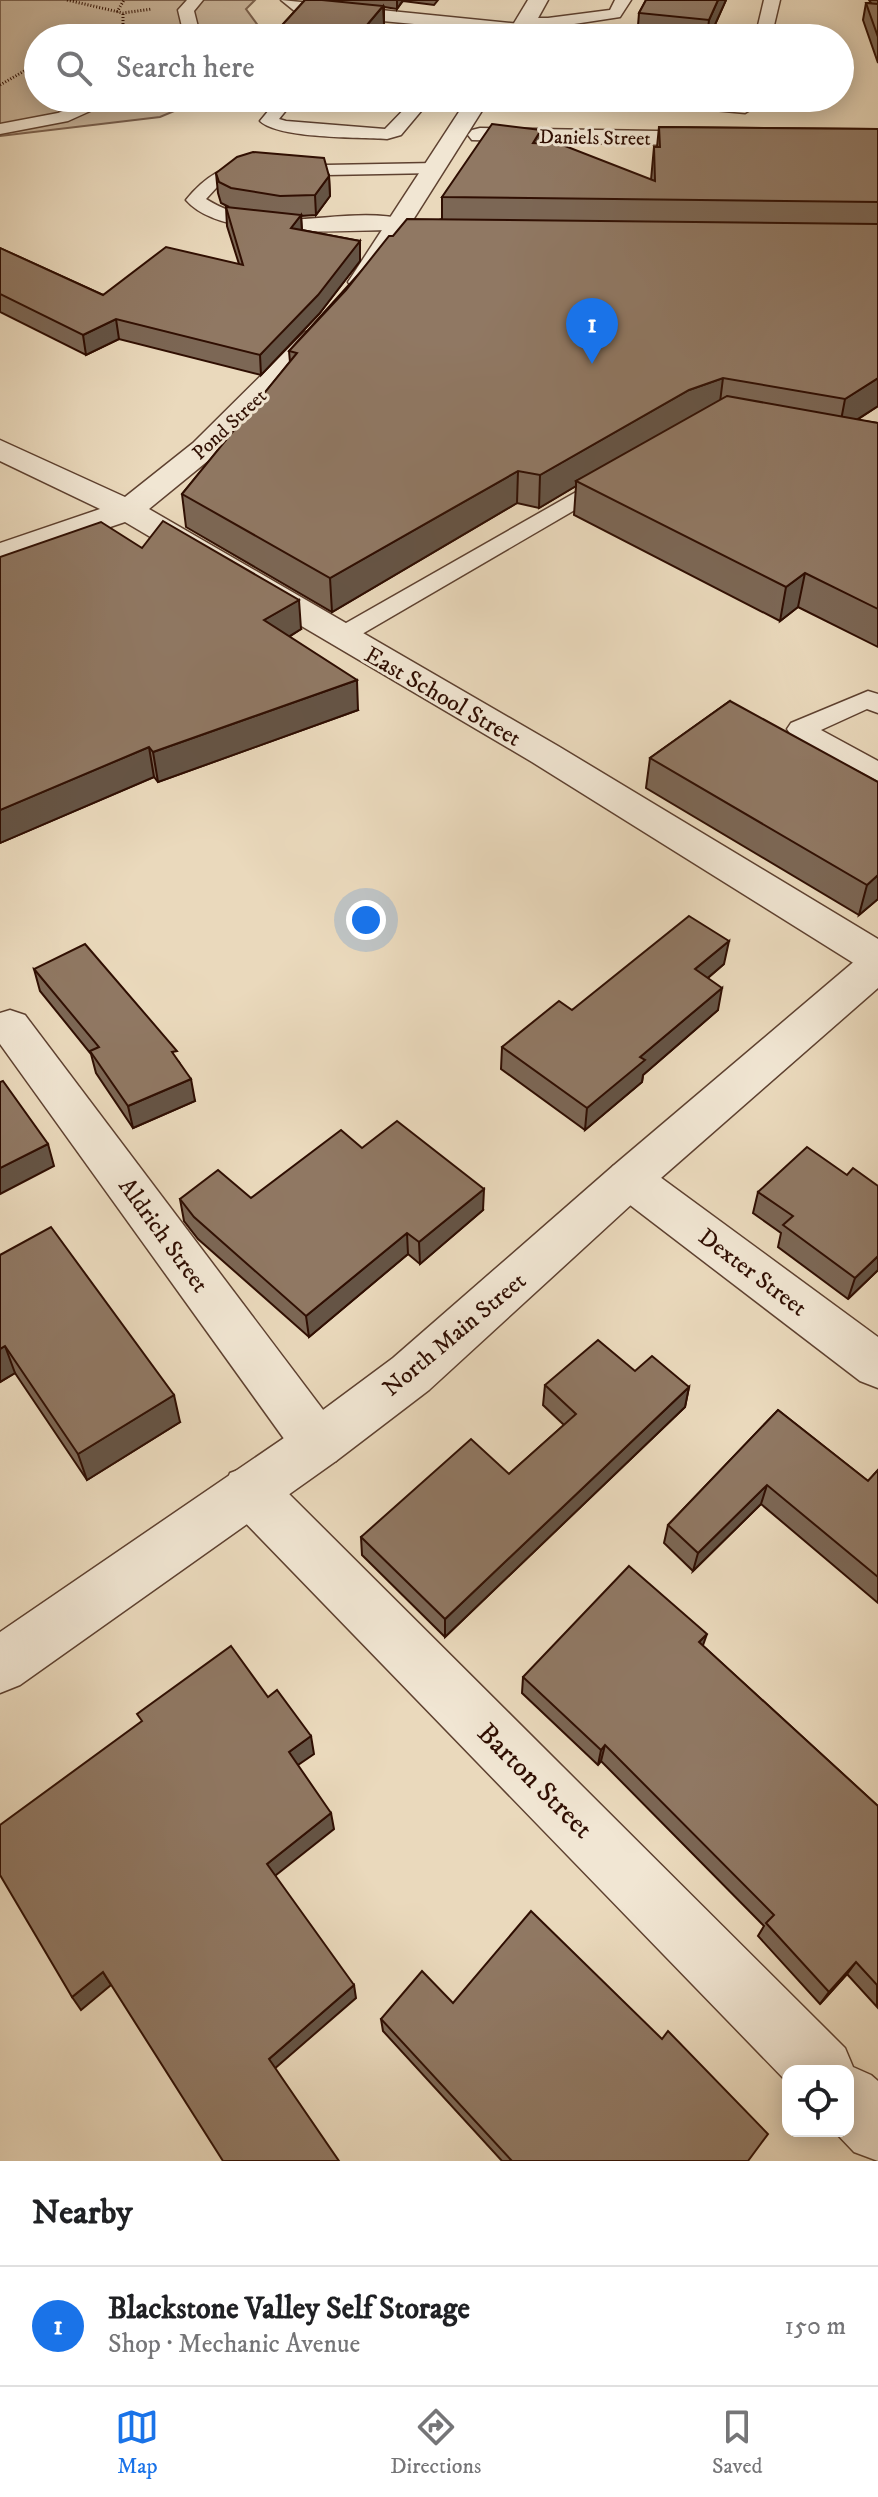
<!DOCTYPE html>
<html lang="en">
<head>
<meta charset="utf-8">
<style>
	:root { --surface:#fff; --page:#f6f6f6; --text:#202124; --muted:#757577; --line:#e0e0e0; --accent:#1a73e8 }
	body { margin:0; font-family:"IM FELL DW Pica",serif; background:var(--page); color:var(--text) }
	.controls { position:absolute; right:24px; bottom:24px; display:grid; overflow:hidden; border-radius:16px; box-shadow:0 4px 20px #0003 }
	.controls button { width:72px; height:72px; display:grid; place-items:center; padding:0; border:0; border-bottom:2px solid var(--line); background:var(--surface); color:var(--text); font:40px sans-serif }
	.you { position:absolute; left:366px; top:920px; width:28px; height:28px; margin:-20px; border:6px solid #fff; border-radius:50%; background:#1a73e8; box-shadow:0 0 0 12px #1a73e833 }
	.badge { display:grid; place-items:center; width:52px; height:52px; border-radius:50%; background:var(--accent); color:#fff; font-size:26px; font-weight:700 }
	.pin { position:absolute; translate:-50% -66px; filter:drop-shadow(0 2px 4px #0008) }
	.pin::after { content:''; position:absolute; top:42px; width:28px; height:24px; background:inherit; clip-path:polygon(0 0,100% 0,50% 100%) }
	.list { margin:0; padding:0; list-style:none }
	h2 { display:flex; justify-content:space-between; align-items:center; height:104px; margin:0; padding:0 32px; font-size:34px }
	h2 small { font-size:26px; font-weight:400; color:var(--muted) }
	.list li { display:grid; grid-template-columns:52px 1fr auto; gap:24px; align-items:center; box-sizing:border-box; height:120px; padding:0 32px; border-top:2px solid var(--line) }
	.list b { display:block; font-size:30px; white-space:nowrap }
	.list p { margin:0; font-size:26px; white-space:nowrap; color:var(--muted) }
	.list em { font-size:26px; font-style:normal; color:var(--muted) }
	.icon { flex:none; width:44px; height:44px; fill:none; stroke:currentColor; stroke-width:2; stroke-linecap:round; stroke-linejoin:round }
	.map { position:relative; flex:none; width:878px; height:2161px; overflow:hidden }
	.search { position:absolute; background:var(--surface); box-shadow:0 4px 20px #0003; left:24px; right:24px; top:24px; height:88px; display:flex; align-items:center; gap:20px; box-sizing:border-box; padding:0 28px; border-radius:44px; color:var(--muted); font-size:30px }
	.sheet { height:224px; background:var(--surface) }
	nav { display:flex; justify-content:space-around; align-items:center; box-sizing:border-box; height:112px; border-top:2px solid var(--line); background:var(--surface); font-size:22px; color:var(--muted) }
	nav a { display:grid; justify-items:center; gap:4px }
	nav .on { color:var(--accent) }
	.map>svg:first-child { display:block }
</style>
</head>
<body>
<div class="map">
<svg width="878" height="2161" viewBox="0 0 878 2161">
	<rect width="100%" height="100%" fill="#ead9bc"/>
	<filter id="stains"><feTurbulence type="fractalNoise" baseFrequency=".0025" numOctaves="4"/><feColorMatrix values="0 0 0 0 .2 0 0 0 0 .09 0 0 0 0 .02 0 0 0 .5 -.17"/></filter>
	<radialGradient id="worn" r=".72"><stop offset=".6" stop-color="#630" stop-opacity="0"/><stop offset="1" stop-color="#630" stop-opacity=".3"/></radialGradient>
	<!-- green -->
	<polygon fill="#cab69c" stroke="#7c624f" stroke-width="2" points="0,0 255,0 246,9 267,38 38,38 38,98 205,98 160,117 0,136"/>
	<g fill="none" stroke-linecap="round" stroke-linejoin="round">
		<!-- service casing -->
		<g stroke="#5e4130" stroke-width="3">
			<g id="service">
				<polygon points="187,0 203,0 194,11 199,31 194,38 178,38 183,31 178,10"/>
				<polygon points="281,0 521,24 521,18 548,18 610,10 615,0 631,0 620,17 548,28 527,26 527,32 522,34 297,13"/>
				<polygon points="764,0 780,0 771,38 755,38"/>
				<polygon points="96,98 119,98 68,121 0,134 0,124 58,113"/>
				<path d="M279 98H296L279 119 286 121 385 129 415 98H432L401 135 387 139C358 137 279 139 260 121Z"/>
				<path d="M436 98H481L485 102C474 110 447 106 436 98Z"/>
				<path d="M632 98C655 98 738 95 753 108L745 113 640 103Z"/>
				<path d="M254 159 326 165 436 163 445 168 436 173 326 175 254 169 239 173 218 186 206 199C274 241 339 203 408 220L410 224 401 230C347 229 223 243 186 200 205 176 225 166 254 159Z"/>
				<polygon points="613,471 621,473 624,478 621,483 350,641 332,641 328,636 332,631"/>
				<polygon points="868,691 878,694 878,713 867,709 821,730 878,761 878,781 791,735 787,729 791,723"/>
			</g>
		</g>
		<!-- minor casing -->
		<g stroke="#5e4130" stroke-width="3">
			<g id="minor">
				<polygon points="528,0 548,0 527,38 505,38"/>
				<polygon points="468,98 490,98 370,288 352,288 348,282"/>
				<polygon points="480,128 716,132 724,134 728,139 724,144 716,146 472,140 468,135 472,130"/>
				<polygon points="315,330 325,332 329,338 304,368 215,455 149,509 558,746 878,939 878,973 863,969 532,762 125,522 0,564 0,543 100,509 0,461 0,440 125,497 193,443 305,332"/>
				<polygon points="10,1010 25,1015 336,1427 344,1444 336,1461 318,1467 300,1461 0,1044 0,1013"/>
				<polygon points="629,1160 645,1166 878,1337 878,1388 860,1381 613,1192 606,1179 613,1166"/>
				<polygon points="249,1466 268,1473 845,2048 853,2067 871,2075 878,2081 878,2161 854,2152 834,2131 848,2131 848,2071 788,2071 788,2083 230,1507 223,1490 230,1473"/>
			</g>
		</g>
		<!-- tertiary casing -->
		<g stroke="#5e4130" stroke-width="3">
			<polygon id="tertiary" points="878,950 878,988 645,1192 429,1390 336,1461 20,1685 0,1693 0,1632 300,1427 393,1358 613,1166 863,954"/>
		</g>
		<!-- path -->
		<g stroke="#2f0e02" stroke-width="3" stroke-dasharray="1 2" stroke-linecap="butt">
			<polyline points="67,0 123,13 152,9"/>
			<polyline points="117,12 124,0"/>
			<polyline points="119,38 123,30 123,13"/>
			<polyline points="0,85 38,63"/>
		</g>
		<!-- service -->
		<use href="#service" fill="#f1e6d3" fill-rule="evenodd"/>
		<!-- minor -->
		<use href="#minor" fill="#f1e6d3" fill-rule="evenodd"/>
		<!-- tertiary -->
		<use href="#tertiary" fill="#f1e6d3" fill-rule="evenodd"/>
	</g>
	<!-- wall -->
	<g fill="#7c6755" stroke="#2f0e02" stroke-width="2">
		<polygon points="305,0 438,0 434,5 403,1 397,9 384,7 384,24 372,38 274,38 274,34"/>
		<polygon points="646,0 726,0 709,38 637,38 639,13"/>
		<polygon points="869,0 878,0 878,63 863,20 866,3 871,3"/>
		<polygon points="659,127 878,129 878,406 857,420 878,423 878,647 798,607 780,621 574,515 576,486 539,508 517,503 332,612 186,527 182,494 290,362 289,351 393,236 442,219 442,197 541,144 651,180 654,147 657,147"/>
		<polygon points="216,173 329,176 330,196 316,215 301,216 302,230 360,241 360,261 319,314 261,375 119,339 86,355 0,312 0,248 103,295 239,264 227,226 226,207 229,207 221,203 218,193"/>
		<polygon points="142,548 301,629 289,637 358,710 158,782 154,777 0,843"/>
		<polygon points="730,701 878,899 859,915 646,788 650,758"/>
		<polygon points="724,964 708,978 718,1010 643,1075 642,1082 585,1130 501,1069 502,1047 572,1010"/>
		<polygon points="34,969 179,1062 195,1101 133,1128 96,1073 91,1054 40,991"/>
		<polygon points="362,1148 483,1210 420,1264 408,1254 309,1337 198,1239 184,1221 180,1199 251,1198"/>
		<polygon points="758,1192 878,1270 848,1299 778,1247 781,1233 753,1213"/>
		<polygon points="0,1255 180,1422 87,1480 15,1373 0,1382"/>
		<polygon points="635,1371 689,1387 685,1407 445,1637 362,1555 361,1537 509,1474 564,1425 543,1405 545,1385"/>
		<polygon points="778,1410 868,1481 878,1470 878,1603 761,1504 693,1571 664,1543 668,1525"/>
		<polygon points="703,1646 878,1806 877,2007 847,1974 820,2004 758,1936 764,1926 601,1761 598,1765 522,1693 523,1677"/>
		<polygon points="453,2003 748,2161 502,2161 383,2031 381,2019"/>
	</g>
	<!-- shaded-wall -->
	<g fill="#655445" stroke="#2f0e02" stroke-width="2">
		<polygon points="397,0 403,0 397,9"/>
		<polygon points="718,0 726,0 709,38 707,38 709,20"/>
		<polygon points="383,6 384,24 372,38 356,38"/>
		<polygon points="541,130 540,159 533,143"/>
		<polygon points="329,176 330,196 316,215 315,195"/>
		<polygon points="301,215 302,234 291,228"/>
		<polygon points="360,241 360,261 319,314 261,375 260,355"/>
		<polygon points="116,319 119,339 86,355 83,335"/>
		<polygon points="723,378 719,410 576,481 576,486 539,508 540,475 689,390"/>
		<polygon points="878,378 878,406 839,431 845,399"/>
		<polygon points="518,471 517,503 332,612 330,578"/>
		<polygon points="805,573 798,607 780,621 786,587"/>
		<polygon points="299,600 301,629 267,650 264,620"/>
		<polygon points="357,680 358,710 158,782 153,752"/>
		<polygon points="149,747 154,777 0,843 0,810"/>
		<polygon points="878,875 878,899 859,915 867,885"/>
		<polygon points="729,941 724,964 691,992 695,969"/>
		<polygon points="722,988 718,1010 643,1075 642,1082 585,1130 587,1108 640,1057"/>
		<polygon points="191,1079 195,1101 133,1128 128,1106"/>
		<polygon points="48,1144 54,1166 0,1194 0,1168"/>
		<polygon points="484,1189 483,1210 420,1264 419,1242"/>
		<polygon points="407,1233 408,1254 309,1337 306,1316"/>
		<polygon points="878,1256 878,1270 848,1299 855,1278"/>
		<polygon points="5,1346 15,1373 0,1382 0,1349"/>
		<polygon points="689,1387 685,1407 445,1637 445,1619"/>
		<polygon points="174,1395 180,1422 87,1480 78,1454"/>
		<polygon points="767,1485 761,1504 693,1571 698,1553"/>
		<polygon points="707,1634 701,1651 699,1642"/>
		<polygon points="311,1736 314,1754 292,1769 289,1752"/>
		<polygon points="605,1745 601,1761 598,1765 601,1750"/>
		<polygon points="331,1813 334,1829 271,1879 267,1864"/>
		<polygon points="856,1962 847,1974 820,2004 829,1992"/>
		<polygon points="103,1972 111,1985 81,2010 72,1997"/>
		<polygon points="354,1985 356,1998 273,2070 269,2059"/>
	</g>
	<!-- building -->
	<g fill="#907863" stroke="#2f0e02" stroke-width="2">
		<polygon points="305,0 322,0 383,6 356,38 313,38 274,34"/>
		<polygon points="646,0 718,0 709,20 639,13"/>
		<polygon points="866,3 878,4 878,37"/>
		<polygon points="492,124 541,130 533,143 560,144 655,181 654,147 660,147 659,127 878,129 878,202 442,197"/>
		<polygon points="253,152 324,158 329,176 315,195 280,196 231,188 219,182 216,173 237,157"/>
		<polygon points="226,207 301,215 291,228 360,241 318,295 260,355 116,319 83,335 0,294 0,248 103,295 166,247 243,265"/>
		<polygon points="407,219 878,224 878,378 845,399 723,378 689,390 540,475 518,471 330,578 182,494 297,353 289,351 346,290 389,236 393,236"/>
		<polygon points="727,396 878,423 878,609 805,573 786,587 576,481"/>
		<polygon points="163,521 299,600 264,620 357,680 153,752 149,747 0,810 0,557 101,522 142,548"/>
		<polygon points="730,701 878,782 878,875 867,885 650,758"/>
		<polygon points="689,916 729,941 695,969 722,988 640,1057 645,1060 587,1108 502,1047 559,1001 572,1010"/>
		<polygon points="85,944 177,1051 172,1052 191,1079 128,1106 90,1051 99,1047 34,969"/>
		<polygon points="3,1081 48,1144 0,1168 0,1082"/>
		<polygon points="397,1121 484,1189 419,1242 407,1233 306,1316 194,1217 180,1199 218,1170 251,1198 341,1130 362,1148"/>
		<polygon points="807,1147 847,1175 853,1168 878,1186 878,1256 855,1278 783,1225 793,1216 758,1192"/>
		<polygon points="51,1227 174,1395 78,1454 5,1346 0,1349 0,1255"/>
		<polygon points="598,1340 635,1371 652,1356 689,1387 445,1619 361,1537 471,1439 509,1474 576,1414 545,1385"/>
		<polygon points="778,1410 868,1481 878,1470 878,1577 767,1485 698,1553 668,1525"/>
		<polygon points="629,1566 707,1634 699,1642 878,1806 878,1986 856,1962 829,1992 766,1923 774,1915 605,1745 601,1750 523,1677"/>
		<polygon points="231,1646 268,1697 277,1690 311,1736 289,1752 331,1813 267,1864 354,1985 269,2059 339,2161 223,2161 103,1972 72,1997 0,1875 0,1825 142,1721 137,1714"/>
		<polygon points="531,1911 662,2039 668,2031 768,2134 748,2161 512,2161 381,2019 422,1971 453,2003"/>
	</g>
	<g text-anchor="middle" stroke-width="6" stroke-linejoin="round" paint-order="stroke">
		<!-- far-street labels -->
		<g font-size="20" fill="#2f0e02" stroke="#f1e6d3">
			<text transform="translate(595 137) rotate(1)" y="7">Daniels Street</text>
			<text transform="translate(229 424) rotate(-43)" y="7">Pond Street</text>
		</g>
		<!-- street labels -->
		<g font-size="24" fill="#2f0e02" stroke="#f1e6d3">
			<text transform="translate(443 696) rotate(30)" y="8">East School Street</text>
			<text transform="translate(164 1235) rotate(54)" y="8">Aldrich Street</text>
			<text transform="translate(753 1272) rotate(37)" y="8">Dexter Street</text>
			<text transform="translate(454 1334) rotate(-40)" y="8">North Main Street</text>
		</g>
		<!-- near-street labels -->
		<g font-size="28" fill="#2f0e02" stroke="#f1e6d3">
			<text transform="translate(536 1780) rotate(45)" y="10">Barton Street</text>
		</g>
	</g>
	<rect width="100%" height="100%" filter="url(#stains)"/>
	<rect width="100%" height="100%" fill="url(#worn)"/>
</svg>
<div class="controls">
<button><svg class="icon" aria-label="locate" viewBox="0 0 24 24"><circle cx="12" cy="12" r="6"/><path d="M12 2v4M12 18v4M2 12h4M18 12h4"/></svg></button>
</div>
<div class="you"></div>
<div class="pin badge" style="left:592px;top:364px">1</div>
<div class="search"><svg class="icon" aria-label="search" viewBox="0 0 24 24"><circle cx="10" cy="10" r="6"/><path d="M15 15l6 6"/></svg>Search here</div>
</div>
<section class="sheet">
<h2>Nearby<small></small></h2>
<ul class="list">
<li><span class="badge">1</span><div><b>Blackstone Valley Self Storage</b><p>Shop · Mechanic Avenue</p></div><em>150 m</em></li>
</ul>
</section>
<nav>
<a class="on"><svg class="icon" aria-label="map" viewBox="0 0 24 24"><path d="M3 6l6-2 6 2 6-2v14l-6 2-6-2-6 2zM9 4v14M15 6v14"/></svg>Map</a>
<a><svg class="icon" aria-label="directions" viewBox="0 0 24 24"><path d="M12 3l9 9-9 9-9-9zM9 14v-3h6M13 9l2 2-2 2"/></svg>Directions</a>
<a><svg class="icon" aria-label="saved" viewBox="0 0 24 24"><path d="M7 4h10v16l-5-4-5 4z"/></svg>Saved</a>
</nav>
</body>
</html>
